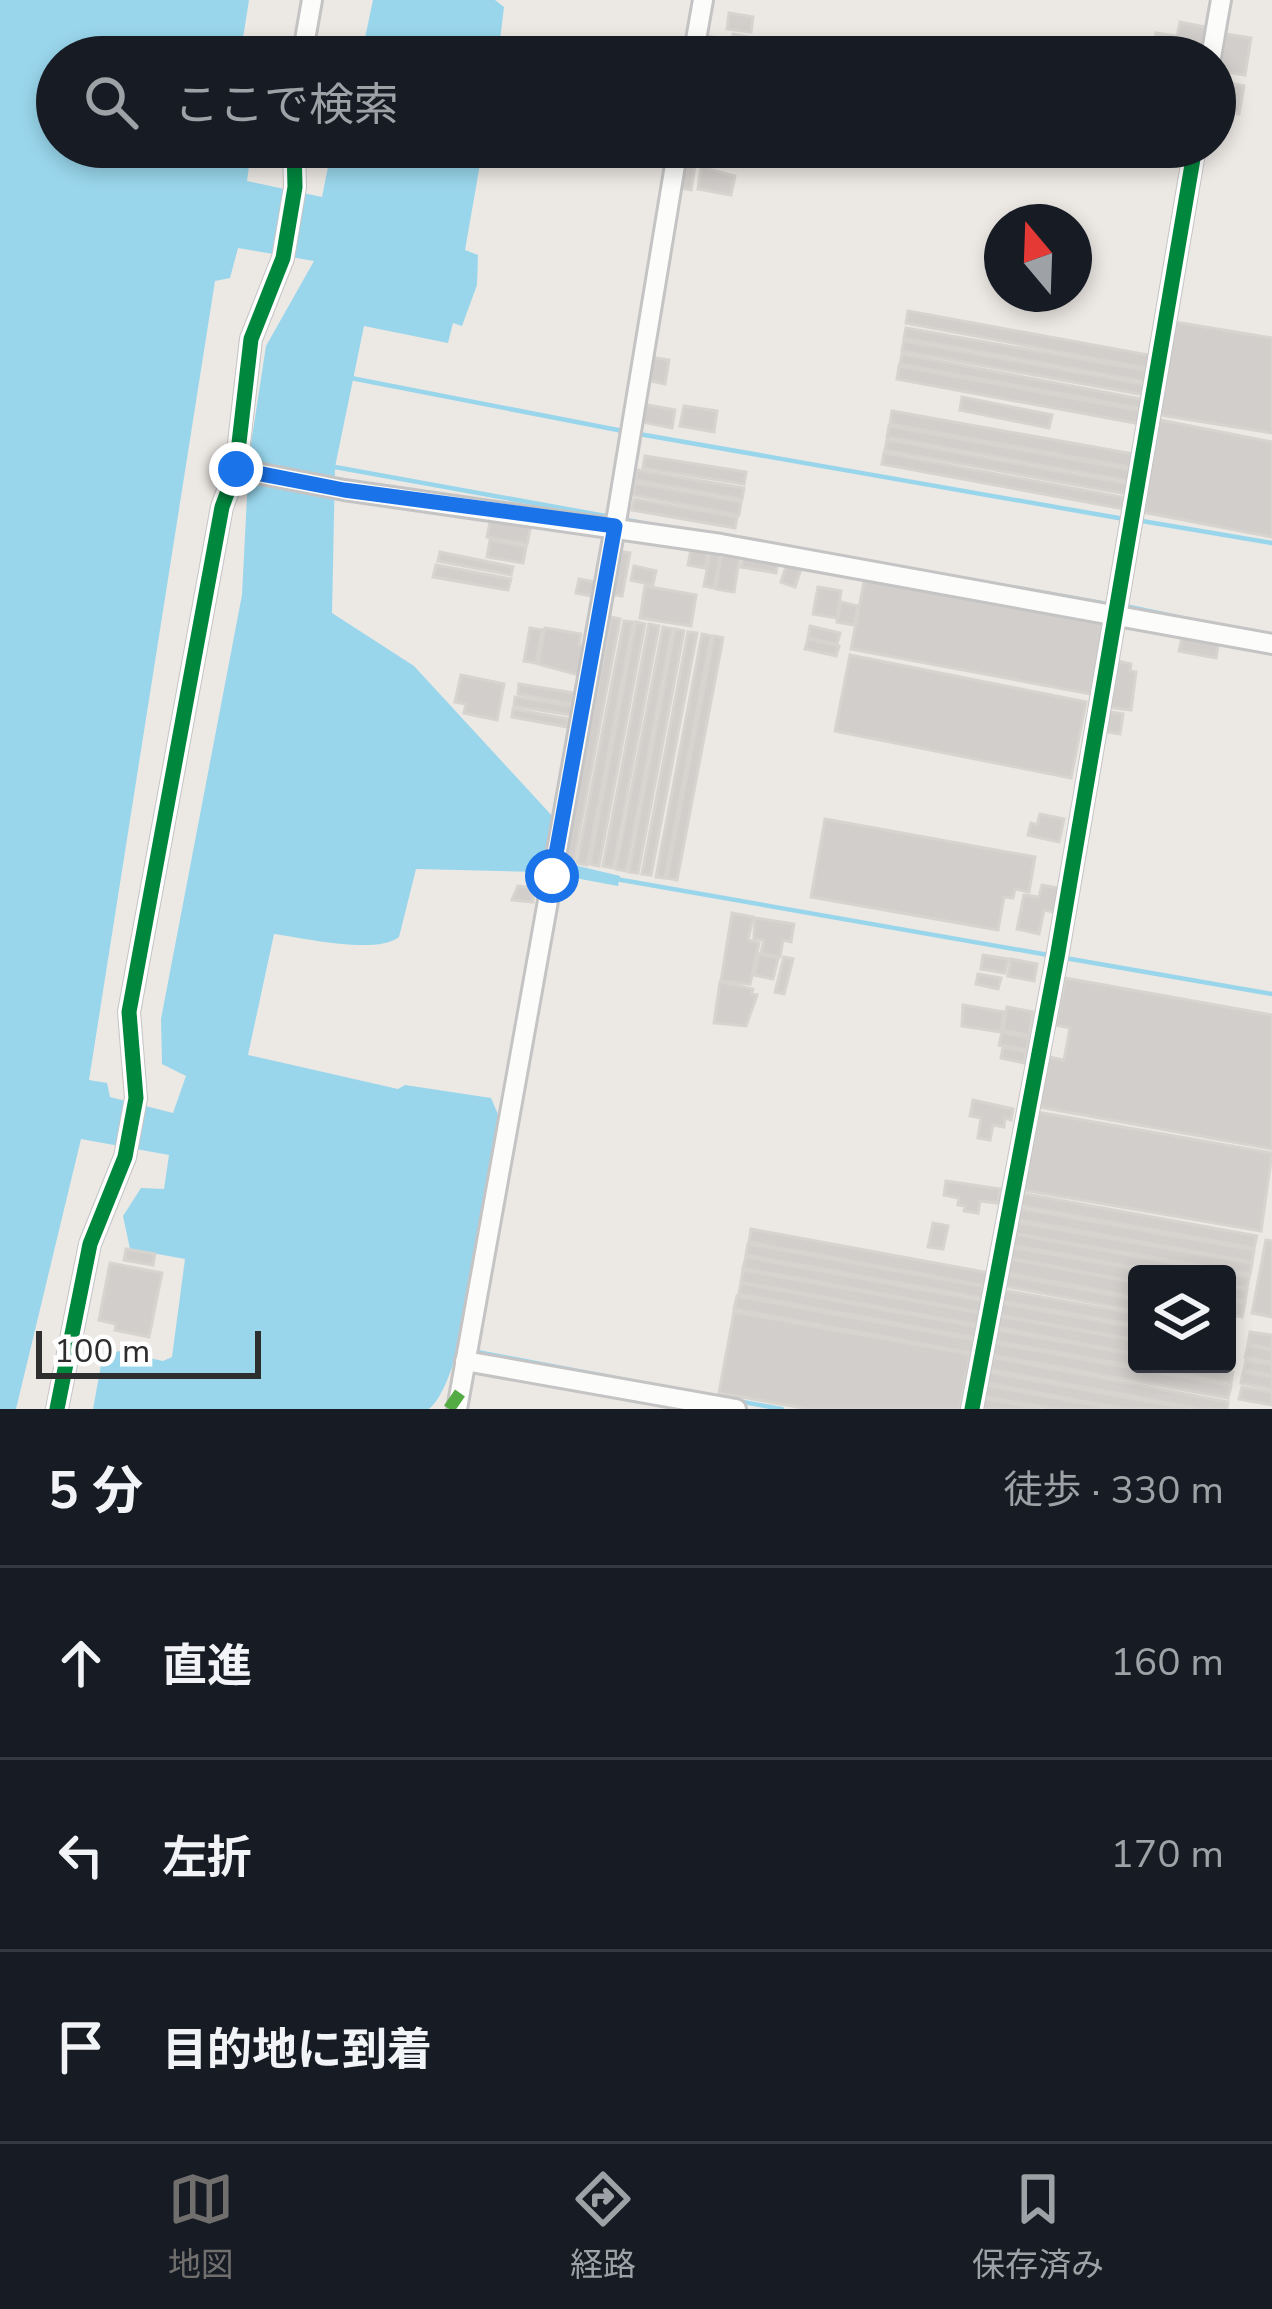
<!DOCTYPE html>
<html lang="ja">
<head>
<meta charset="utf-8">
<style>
	:root { --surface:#171b24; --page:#242831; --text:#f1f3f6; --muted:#9ea1a6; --line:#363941; --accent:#706f6e }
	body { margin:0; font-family:"Nunito Sans","Noto Sans JP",sans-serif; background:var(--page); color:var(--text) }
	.controls { position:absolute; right:36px; bottom:36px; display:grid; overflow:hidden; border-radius:12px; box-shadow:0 6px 18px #0003 }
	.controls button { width:108px; height:108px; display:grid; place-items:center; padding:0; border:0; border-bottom:3px solid var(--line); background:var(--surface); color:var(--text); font:60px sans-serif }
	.compass { position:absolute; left:984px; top:204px; width:108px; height:108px; border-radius:50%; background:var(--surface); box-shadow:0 6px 18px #0003; rotate:341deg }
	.scale { position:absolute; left:36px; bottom:30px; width:225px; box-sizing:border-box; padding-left:12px; border:6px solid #2e2e2e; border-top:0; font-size:33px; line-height:42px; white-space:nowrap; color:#2e2e2e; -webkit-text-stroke:9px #fff; paint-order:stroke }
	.stop { position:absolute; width:36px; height:36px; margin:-27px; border:9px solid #1a73e8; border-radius:50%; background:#fff }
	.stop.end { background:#1a73e8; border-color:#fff; box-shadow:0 3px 12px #0008 }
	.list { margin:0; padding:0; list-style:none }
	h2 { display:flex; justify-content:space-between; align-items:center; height:156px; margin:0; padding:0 48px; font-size:51px }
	h2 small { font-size:39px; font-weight:400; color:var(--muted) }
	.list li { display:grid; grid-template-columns:78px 1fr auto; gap:36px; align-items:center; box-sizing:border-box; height:192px; padding:0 48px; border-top:3px solid var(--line) }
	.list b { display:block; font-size:45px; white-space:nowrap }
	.list em { font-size:39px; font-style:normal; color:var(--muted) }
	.icon { flex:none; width:66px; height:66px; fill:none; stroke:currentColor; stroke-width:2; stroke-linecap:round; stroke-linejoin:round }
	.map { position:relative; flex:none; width:1272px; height:1409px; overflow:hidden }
	.search { position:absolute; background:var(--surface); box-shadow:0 6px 18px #0003; left:36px; right:36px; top:36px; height:132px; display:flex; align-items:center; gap:30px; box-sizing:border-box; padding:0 42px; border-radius:66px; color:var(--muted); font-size:45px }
	.sheet { height:732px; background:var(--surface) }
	nav { display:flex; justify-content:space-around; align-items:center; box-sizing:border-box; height:168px; border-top:3px solid var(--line); background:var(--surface); font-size:33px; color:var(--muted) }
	nav a { display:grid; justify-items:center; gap:6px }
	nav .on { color:var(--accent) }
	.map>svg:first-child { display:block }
</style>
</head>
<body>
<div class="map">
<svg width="1272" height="1409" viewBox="0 0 1272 1409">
	<rect width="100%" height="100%" fill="#ece8e4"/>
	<!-- water -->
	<g fill="#99d6ec" fill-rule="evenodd">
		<path d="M0 0H249L240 57H57V147H245L251 151 247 181 322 197 332 147H483L465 250 478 255 477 285 462 326 453 323 448 343 364 326 335 467 332 613 414 666 555 819 549 859 620 876 618 886 543 872 416 869 399 937C376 955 304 938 274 934L248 1055 398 1089 405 1085 491 1098 500 1119C490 1177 468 1377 429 1409H93L101 1365 118 1351 163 1361 172 1357 185 1259 130 1249 123 1216 141 1188 164 1189 169 1155 81 1139 16 1409H0ZM238 248 314 261 266 346 249 457 242 595 161 1019 162 1064 186 1076 173 1113 110 1097 107 1083 89 1080 215 281 230 278Z"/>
		<polygon points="373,0 495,0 504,7 498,57 361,57"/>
	</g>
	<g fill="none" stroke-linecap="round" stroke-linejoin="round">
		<!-- stream -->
		<g stroke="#99d6ec" stroke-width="4.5">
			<polyline points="351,378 628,432"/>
			<polyline points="639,434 1124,519"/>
			<polyline points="335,467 611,517"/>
			<polyline points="622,519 658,526"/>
			<polyline points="1136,520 1272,543"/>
			<polyline points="971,580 1113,605"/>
			<polyline points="1125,606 1196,621"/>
			<polyline points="616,879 1054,956"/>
			<polyline points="1065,958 1272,994"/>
			<polyline points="472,1351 673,1389"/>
			<polyline points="737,1401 782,1409"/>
		</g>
	</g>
	<!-- building -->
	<g fill="#d1cecb" stroke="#d7d4d0" stroke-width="3">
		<polygon points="729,13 753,17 751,32 727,29"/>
		<polygon points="1180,22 1209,28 1204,48 1176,42"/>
		<polygon points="1156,33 1176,36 1174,46 1181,47 1180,57 1152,57"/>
		<polygon points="733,34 749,37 746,51 730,48"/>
		<polygon points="1226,34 1251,38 1245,75 1220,71"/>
		<polygon points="706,36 730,40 727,57 702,57"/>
		<polygon points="1219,81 1244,86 1239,114 1215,109"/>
		<polygon points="685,164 695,166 691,190 681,188"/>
		<polygon points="701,167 735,176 731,195 698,189"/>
		<polygon points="908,311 1153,356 1151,369 906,323"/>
		<polygon points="1169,321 1272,338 1272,433 1154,414"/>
		<polygon points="906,328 1150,371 1148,382 904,338"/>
		<polygon points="904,341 1147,385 1145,395 902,351"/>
		<polygon points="902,354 1146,400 1144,409 900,364"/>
		<polygon points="650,357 669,360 665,384 646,380"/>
		<polygon points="899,366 1142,411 1140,424 897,379"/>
		<polygon points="962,397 1052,415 1049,428 960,410"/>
		<polygon points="642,404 675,410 672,428 638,421"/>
		<polygon points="684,406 717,411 714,432 680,426"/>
		<polygon points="892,411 1133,454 1130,467 890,424"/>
		<polygon points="1155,419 1272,442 1272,537 1137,511"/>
		<polygon points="889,426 1131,470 1129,481 887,437"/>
		<polygon points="887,440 1128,484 1126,494 885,450"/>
		<polygon points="884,453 1126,498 1124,509 882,464"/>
		<polygon points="645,456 746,472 744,484 643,468"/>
		<polygon points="637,470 744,488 742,499 635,480"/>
		<polygon points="635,483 741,502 739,515 633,495"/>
		<polygon points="634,499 737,517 735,528 632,510"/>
		<polygon points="492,512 532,520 527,544 487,537"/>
		<polygon points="490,540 526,547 523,563 487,557"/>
		<polygon points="692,544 709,547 705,568 688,565"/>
		<polygon points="711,548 721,550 714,588 704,586"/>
		<polygon points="613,550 630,553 622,596 605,593"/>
		<polygon points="722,551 740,554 734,592 716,589"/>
		<polygon points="440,552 513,567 511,575 438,561"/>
		<polygon points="744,554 778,561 776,573 741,567"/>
		<polygon points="787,564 801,569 795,587 781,582"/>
		<polygon points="436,565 511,579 508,590 433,577"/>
		<polygon points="634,566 656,571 653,585 631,580"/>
		<polygon points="865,577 1107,619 1091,694 851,649"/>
		<polygon points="579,579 595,582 591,596 576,593"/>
		<polygon points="645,586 696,595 691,626 640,618"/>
		<polygon points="818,587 841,591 837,618 813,614"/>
		<polygon points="841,602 858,606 854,625 837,622"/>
		<polygon points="611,617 620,619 574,861 565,859"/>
		<polygon points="624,621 633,622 587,865 577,863"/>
		<polygon points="636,622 645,624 599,866 590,864"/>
		<polygon points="649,624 659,626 613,868 603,866"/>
		<polygon points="810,626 840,633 837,644 808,638"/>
		<polygon points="663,627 672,629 626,871 616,869"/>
		<polygon points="530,628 542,630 536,663 524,661"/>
		<polygon points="545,628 581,634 579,645 588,646 582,676 538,664"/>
		<polygon points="675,629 684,631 638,873 629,872"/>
		<polygon points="688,632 697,633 651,875 642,874"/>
		<polygon points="1183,633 1219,640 1216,658 1179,651"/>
		<polygon points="702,634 711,636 665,878 656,877"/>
		<polygon points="714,636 723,638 677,880 667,878"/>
		<polygon points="808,639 839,646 836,656 805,649"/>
		<polygon points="850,655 1086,702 1071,778 835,731"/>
		<polygon points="1113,660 1131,664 1130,671 1136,672 1131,710 1106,707"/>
		<polygon points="461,675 504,684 497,720 464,713 466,704 455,702"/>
		<polygon points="519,684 574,693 572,704 518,694"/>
		<polygon points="515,697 572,706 571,715 514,706"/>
		<polygon points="513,709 568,719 567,727 512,717"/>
		<polygon points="1105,711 1123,714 1120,734 1102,731"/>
		<polygon points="1040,814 1064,819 1059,842 1028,835 1031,823 1037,825"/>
		<polygon points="825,819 1035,857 1029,892 1015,889 1013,898 1004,897 998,930 811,897"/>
		<polygon points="1042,885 1062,889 1058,913 1044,910 1039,934 1017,929 1024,895 1039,897"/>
		<polygon points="518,886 534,888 533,902 512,900"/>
		<polygon points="732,913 753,917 748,940 759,943 750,984 721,981"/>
		<polygon points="755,918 794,924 791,942 783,940 780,957 761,953 764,940 754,939"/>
		<polygon points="759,954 778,958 773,979 754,975"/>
		<polygon points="983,955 1008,959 1005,973 981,969"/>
		<polygon points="784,957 793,959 784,994 775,992"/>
		<polygon points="1011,959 1037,964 1034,981 1008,976"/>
		<polygon points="978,974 1001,978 998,989 976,984"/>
		<polygon points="1065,978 1272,1015 1272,1149 1039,1107 1049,1057 1064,1060 1070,1028 1056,1025"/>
		<polygon points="720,982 753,989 751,994 757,995 746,1026 714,1023"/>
		<polygon points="963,1005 1004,1012 1001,1032 962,1026"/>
		<polygon points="1007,1007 1033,1012 1029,1035 1003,1030"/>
		<polygon points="1002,1032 1029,1038 1027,1050 999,1045"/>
		<polygon points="1003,1047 1026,1052 1024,1063 1001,1058"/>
		<polygon points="973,1100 1013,1109 1011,1120 1005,1118 1004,1127 993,1125 990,1140 978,1138 981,1118 970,1116"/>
		<polygon points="1037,1112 1272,1153 1261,1231 1023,1190"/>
		<polygon points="946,1181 1000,1189 998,1203 980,1201 978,1213 964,1211 965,1206 958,1205 959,1198 944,1195"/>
		<polygon points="1020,1193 1257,1236 1254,1248 1017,1205"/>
		<polygon points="1016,1208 1254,1250 1252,1262 1014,1219"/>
		<polygon points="1014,1222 1252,1263 1250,1274 1012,1233"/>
		<polygon points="933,1223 948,1226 943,1249 928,1247"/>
		<polygon points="751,1229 989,1273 987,1286 749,1242"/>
		<polygon points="1013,1234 1249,1277 1247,1288 1227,1284 1227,1274 1173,1274 1011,1245"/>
		<polygon points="1266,1240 1272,1241 1272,1317 1252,1313"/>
		<polygon points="748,1244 985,1287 983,1298 746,1255"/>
		<polygon points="1011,1247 1163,1274 1137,1274 1137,1282 1009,1258"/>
		<polygon points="126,1249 155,1254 153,1265 124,1260"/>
		<polygon points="746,1257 982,1301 980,1312 743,1268"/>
		<polygon points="1010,1259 1137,1283 1137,1297 1007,1273"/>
		<polygon points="110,1263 162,1273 149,1337 115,1330 116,1324 99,1320"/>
		<polygon points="743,1270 980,1313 978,1325 741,1282"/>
		<polygon points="1007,1275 1137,1300 1137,1311 1004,1286"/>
		<polygon points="741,1283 978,1327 976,1338 739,1294"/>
		<polygon points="1227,1286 1247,1289 1245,1301 1227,1298"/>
		<polygon points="1003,1290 1137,1314 1137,1325 1000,1301"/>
		<polygon points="737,1296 975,1340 972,1353 734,1309"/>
		<polygon points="1227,1300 1245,1303 1242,1317 1227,1314"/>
		<polygon points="1000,1303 1137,1328 1137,1340 998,1315"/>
		<polygon points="734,1312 970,1354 960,1409 809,1409 719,1393"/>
		<polygon points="999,1316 1137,1341 1137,1354 997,1327"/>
		<polygon points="996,1330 1137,1355 1137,1364 1189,1364 1233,1372 1231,1383 994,1341"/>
		<polygon points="1250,1332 1272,1335 1272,1349 1248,1344"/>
		<polygon points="994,1343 1231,1386 1228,1398 992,1355"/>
		<polygon points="1248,1345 1272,1350 1272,1362 1245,1357"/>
		<polygon points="990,1357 1228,1402 1227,1409 1201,1409 988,1369"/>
		<polygon points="1246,1360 1272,1364 1272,1375 1244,1370"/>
		<polygon points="988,1372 1190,1409 1125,1409 986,1383"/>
		<polygon points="1243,1372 1272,1377 1272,1389 1241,1383"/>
		<polygon points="985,1385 1116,1409 1053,1409 983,1396"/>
		<polygon points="1242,1387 1272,1392 1272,1405 1239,1399"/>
		<polygon points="982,1398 1041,1409 980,1409"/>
	</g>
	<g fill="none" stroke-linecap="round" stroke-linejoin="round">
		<!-- minor casing -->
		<g stroke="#c5c4c5" stroke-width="24">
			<g id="minor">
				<polyline points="302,57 312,0"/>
				<polyline points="693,57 703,0"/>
				<polyline points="1211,57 1221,0"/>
				<polyline points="236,469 344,490 721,544 1272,644"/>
				<polyline points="465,1361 736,1409"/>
				<polyline points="57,1409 90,1244 125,1157 136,1098 129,1012 222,507 236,469 251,339 283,258 295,187 294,147"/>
				<polyline points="457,1409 618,510 678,147"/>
				<polyline points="972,1409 1058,952 1195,147"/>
			</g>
		</g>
		<!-- minor -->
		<use href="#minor" stroke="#fcfcfb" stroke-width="18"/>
		<!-- quiet -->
		<polyline stroke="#54ab44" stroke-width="12" stroke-dasharray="24 12" stroke-linecap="butt" points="449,1409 460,1393"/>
		<!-- cycleway casing -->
		<g stroke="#fff" stroke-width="22">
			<g id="cycleway">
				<polyline points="57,1409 90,1244 125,1157 136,1098 129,1012 222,507 236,469 251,339 283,258 295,187 294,147"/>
				<polyline points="972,1409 1058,952 1195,147"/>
			</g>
		</g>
		<!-- cycleway -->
		<use href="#cycleway" stroke="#00873e" stroke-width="15"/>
	</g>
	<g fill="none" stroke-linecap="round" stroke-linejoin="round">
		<!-- route -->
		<polyline stroke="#1a73e8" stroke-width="15" points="236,469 344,490 615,526 552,876"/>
	</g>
</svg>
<div class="controls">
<button><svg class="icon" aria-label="layers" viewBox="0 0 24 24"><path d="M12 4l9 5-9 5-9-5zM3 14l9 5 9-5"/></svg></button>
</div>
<svg class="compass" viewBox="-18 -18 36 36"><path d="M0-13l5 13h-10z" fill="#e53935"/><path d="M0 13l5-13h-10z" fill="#9ea1a6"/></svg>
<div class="scale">100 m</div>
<div class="stop" style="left:552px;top:876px"></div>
<div class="stop end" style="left:236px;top:469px"></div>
<div class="search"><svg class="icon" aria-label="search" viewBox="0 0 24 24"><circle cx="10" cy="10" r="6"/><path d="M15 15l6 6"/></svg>ここで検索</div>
</div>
<section class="sheet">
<h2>5 分<small>徒歩 · 330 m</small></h2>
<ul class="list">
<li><svg class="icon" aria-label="ahead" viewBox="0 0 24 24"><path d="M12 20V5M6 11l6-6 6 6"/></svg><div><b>直進</b></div><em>160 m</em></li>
<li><svg class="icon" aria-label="left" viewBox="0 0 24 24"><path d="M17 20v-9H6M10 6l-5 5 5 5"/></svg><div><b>左折</b></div><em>170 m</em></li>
<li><svg class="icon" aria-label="arrive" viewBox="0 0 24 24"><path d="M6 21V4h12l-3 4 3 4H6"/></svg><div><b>目的地に到着</b></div></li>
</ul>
</section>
<nav>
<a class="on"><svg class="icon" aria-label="map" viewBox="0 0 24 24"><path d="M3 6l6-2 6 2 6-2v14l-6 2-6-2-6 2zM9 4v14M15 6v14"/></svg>地図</a>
<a><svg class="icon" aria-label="directions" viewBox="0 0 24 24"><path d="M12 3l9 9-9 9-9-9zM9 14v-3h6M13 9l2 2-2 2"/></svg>経路</a>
<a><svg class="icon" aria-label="saved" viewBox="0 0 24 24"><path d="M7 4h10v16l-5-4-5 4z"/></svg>保存済み</a>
</nav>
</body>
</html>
